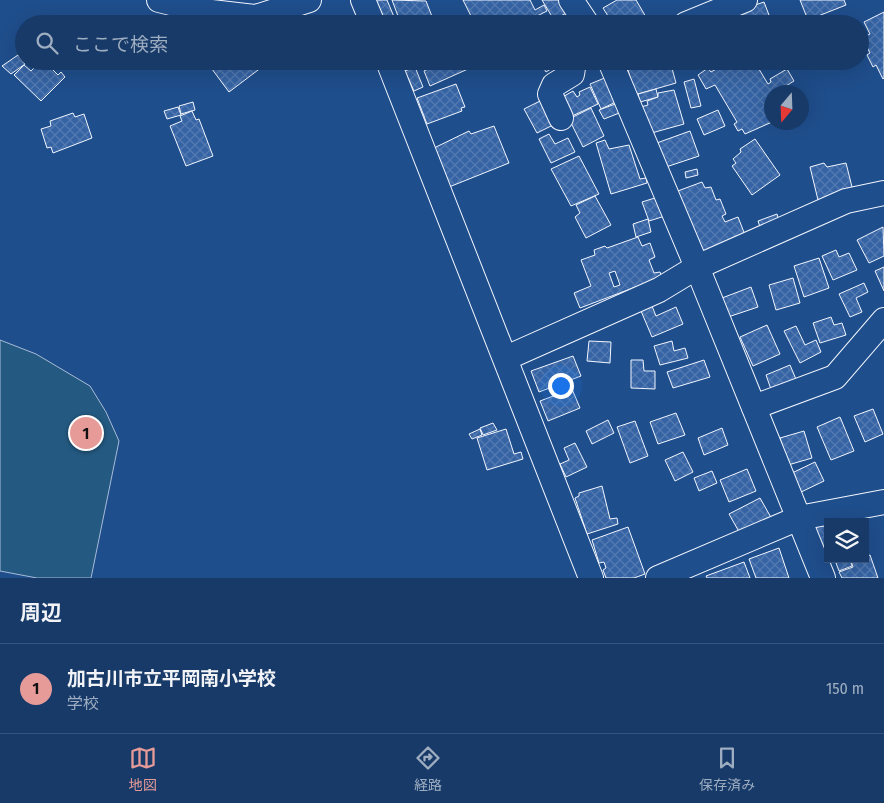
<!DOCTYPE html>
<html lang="ja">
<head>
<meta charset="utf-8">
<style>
	:root { --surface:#173a69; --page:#244571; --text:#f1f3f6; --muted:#9eadc0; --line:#36547d; --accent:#e69b98 }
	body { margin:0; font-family:"Fira Sans Condensed","Noto Sans JP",sans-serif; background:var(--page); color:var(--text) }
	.controls { position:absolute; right:15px; bottom:15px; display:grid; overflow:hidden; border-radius:0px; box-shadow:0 5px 20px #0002 }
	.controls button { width:45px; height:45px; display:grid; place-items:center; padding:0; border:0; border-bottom:1px solid var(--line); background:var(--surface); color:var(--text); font:25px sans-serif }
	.compass { position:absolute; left:764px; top:85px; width:45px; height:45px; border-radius:50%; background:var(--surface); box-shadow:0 5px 20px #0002; rotate:199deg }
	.you { position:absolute; left:560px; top:385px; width:18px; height:18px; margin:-12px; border:4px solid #fff; border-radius:50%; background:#1a73e8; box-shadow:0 0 0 8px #1a73e833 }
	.badge { display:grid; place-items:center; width:32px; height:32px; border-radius:50%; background:var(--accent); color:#111; font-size:16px; font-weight:700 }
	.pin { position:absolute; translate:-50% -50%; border:2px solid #fff; box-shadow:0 1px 5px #0006 }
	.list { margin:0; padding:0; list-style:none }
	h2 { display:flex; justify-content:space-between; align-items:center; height:65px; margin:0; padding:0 20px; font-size:21px }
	h2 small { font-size:16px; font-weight:400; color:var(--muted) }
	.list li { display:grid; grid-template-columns:32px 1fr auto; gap:15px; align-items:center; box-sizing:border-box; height:90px; padding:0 20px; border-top:1px solid var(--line) }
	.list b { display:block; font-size:19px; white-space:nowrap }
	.list p { margin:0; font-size:16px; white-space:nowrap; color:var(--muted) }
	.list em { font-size:16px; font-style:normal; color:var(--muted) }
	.icon { flex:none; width:28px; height:28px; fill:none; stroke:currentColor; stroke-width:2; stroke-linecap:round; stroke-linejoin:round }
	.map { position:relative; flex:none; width:884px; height:578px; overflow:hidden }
	.search { position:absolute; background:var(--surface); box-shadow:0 5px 20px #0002; left:15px; right:15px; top:15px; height:55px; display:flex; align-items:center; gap:12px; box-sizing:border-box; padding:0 18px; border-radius:28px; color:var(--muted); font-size:19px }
	.sheet { height:155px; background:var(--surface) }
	nav { display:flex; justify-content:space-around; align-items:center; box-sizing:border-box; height:70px; border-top:1px solid var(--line); background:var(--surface); font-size:14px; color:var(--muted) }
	nav a { display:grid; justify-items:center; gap:2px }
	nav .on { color:var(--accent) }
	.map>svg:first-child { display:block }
</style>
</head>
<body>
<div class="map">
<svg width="884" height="578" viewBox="0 0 884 578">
	<defs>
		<pattern id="building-cross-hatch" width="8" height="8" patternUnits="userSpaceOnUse" patternTransform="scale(1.25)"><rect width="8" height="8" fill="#3563a3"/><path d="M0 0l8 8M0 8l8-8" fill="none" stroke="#537ab1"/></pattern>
	</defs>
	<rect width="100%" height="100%" fill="#1f4e8c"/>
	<!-- pitch -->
	<polygon fill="#245a82" stroke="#a8bbd7" points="0,340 36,354 90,386 106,412 119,441 91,578 37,578 0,571"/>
	<!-- building -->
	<g fill="url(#building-cross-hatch)" stroke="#f2f6ff" fill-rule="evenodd">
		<polygon points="375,0 387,0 397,24 384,24"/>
		<polygon points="392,0 426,1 433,19 423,24 401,24"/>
		<polygon points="463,0 530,0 535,10 544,5 547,11 521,24 475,24"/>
		<polygon points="542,0 561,0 568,12 554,20"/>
		<polygon points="617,0 636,0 650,24 613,24 603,8"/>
		<polygon points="800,0 844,0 846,5 808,20"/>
		<polygon points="764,2 769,15 743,24 732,24 729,14"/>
		<polygon points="884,12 884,78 883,79 876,65 873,67 867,55 870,53 862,38 870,34 864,22"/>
		<polygon points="18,55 25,64 11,74 2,66"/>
		<polygon points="41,61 44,61 58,75 61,72 65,77 41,101 14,75 24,65 31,71"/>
		<polygon points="206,61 258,61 262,67 229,92"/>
		<polygon points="445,61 465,61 468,69 430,86 424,71"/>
		<polygon points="539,61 561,61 562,62 546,72"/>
		<polygon points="617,61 670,61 676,83 631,96 633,86 628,70 620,72"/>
		<polygon points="714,61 754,61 768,84 771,82 770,79 787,69 794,81 776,92 772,92 772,107 766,111 772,122 745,134 742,129 738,131 734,124 737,122 715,85 706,89 698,75 708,68 711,72 718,68"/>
		<polygon points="415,67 423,87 414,91 405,71"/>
		<polygon points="607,77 618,101 601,109 590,84"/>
		<polygon points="694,79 701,106 691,108 684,82"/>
		<polygon points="456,84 465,107 461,108 462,111 427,124 417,98"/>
		<polygon points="590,87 598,104 570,117 561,98 573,91 577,97 580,95 579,92"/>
		<polygon points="656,89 658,97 640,102 638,94"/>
		<polygon points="674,90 684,124 648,134 637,108 648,105 647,101 658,97 658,93"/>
		<polygon points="542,100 555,124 537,133 524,109"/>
		<polygon points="193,102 195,110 181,114 179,106"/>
		<polygon points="618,103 622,112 604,119 599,110"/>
		<polygon points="178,107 181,115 167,119 164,111"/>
		<polygon points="591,108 604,136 583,147 569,119"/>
		<polygon points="718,110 725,126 704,135 697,119"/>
		<polygon points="192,111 196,120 199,119 213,156 186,166 170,126 182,121 180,116"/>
		<polygon points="73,113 75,117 84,114 92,138 53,153 51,147 47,148 41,129 51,126 50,121"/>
		<polygon points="494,126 509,163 449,187 434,148 469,131 471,134"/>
		<polygon points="690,131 699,156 663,168 654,144"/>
		<polygon points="549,134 555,144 568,138 575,152 551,163 539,139"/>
		<polygon points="755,139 780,175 752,195 732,166 736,163 733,159 741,152 740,149"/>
		<polygon points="605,140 609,149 629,145 640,179 646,178 647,183 611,194 596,143"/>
		<polygon points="579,156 599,194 571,206 551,169"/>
		<polygon points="824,163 827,167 846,163 853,191 818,200 810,167"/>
		<polygon points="697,169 698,175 686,178 685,172"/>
		<polygon points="702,182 705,188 711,187 716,200 720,199 726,214 722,216 725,222 738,217 747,240 702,258 675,192"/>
		<polygon points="595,196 611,225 586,238 575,217 580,213 576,205"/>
		<polygon points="658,197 665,216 649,221 642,202"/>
		<polygon points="777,214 780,224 761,230 758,221"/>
		<polygon points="648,219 651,232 636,237 633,224"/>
		<polygon points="883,227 884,256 869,263 857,240"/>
		<path d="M638 237 642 246 650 243 655 257 649 260 654 273 660 272 662 277 580 308 574 293 591 286 581 260 595 255 594 250 605 246 607 248ZM615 271 620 285 614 287 609 273Z"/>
		<polygon points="836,250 839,257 849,253 857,270 833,280 822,256"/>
		<polygon points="819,258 829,288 804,297 794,266"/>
		<polygon points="884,267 884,291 875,271"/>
		<polygon points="793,278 800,303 776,310 769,285"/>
		<polygon points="864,283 868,292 856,298 862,312 850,317 839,294"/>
		<polygon points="751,287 758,307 728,317 722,298"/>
		<polygon points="652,306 656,316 676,307 683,324 652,337 641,311"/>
		<polygon points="831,317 834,325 842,323 846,335 820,343 813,323"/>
		<polygon points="767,325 780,354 753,366 740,337"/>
		<polygon points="796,326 805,345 816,340 821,352 800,363 784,331"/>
		<polygon points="589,341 611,342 610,363 587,361"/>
		<polygon points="672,341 674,351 685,348 688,358 660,365 654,346"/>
		<polygon points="573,356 581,376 539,392 531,371"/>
		<polygon points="631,360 643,360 644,371 655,371 655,389 631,388"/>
		<polygon points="704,360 710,377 673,388 667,372"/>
		<polygon points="790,365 798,384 773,395 766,375"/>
		<polygon points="572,389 580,408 548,421 540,401"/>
		<polygon points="873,409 883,434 865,442 854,416"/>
		<polygon points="676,413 685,435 658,444 650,422"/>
		<polygon points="840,417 854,451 831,460 817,427"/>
		<polygon points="608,420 614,433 592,444 586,431"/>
		<polygon points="635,421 648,456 630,463 617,427"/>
		<polygon points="493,423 497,430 483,435 480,428"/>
		<polygon points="722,428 728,445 704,455 698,438"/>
		<polygon points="480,429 482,435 472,439 469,434"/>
		<polygon points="506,429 514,454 521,452 523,459 487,470 477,438"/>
		<polygon points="804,431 812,458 788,465 780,438"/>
		<polygon points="575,443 587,467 566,477 560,464 569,460 564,448"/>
		<polygon points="683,452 693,472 675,481 665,460"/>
		<polygon points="815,462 824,481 799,493 790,474"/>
		<polygon points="747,469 756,491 729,502 720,480"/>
		<polygon points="712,471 717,483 699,491 694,478"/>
		<polygon points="602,486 610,519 617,518 618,524 587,534 575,498 579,496 579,493"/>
		<polygon points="760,498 773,521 742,537 729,514"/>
		<polygon points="855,516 856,522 828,522 828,552 820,553 814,525"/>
		<polygon points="628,527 645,574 634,578 606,578 603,570 606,568 604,562 599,563 592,540"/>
		<polygon points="779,548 789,578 756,578 749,559"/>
		<polygon points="870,555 878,578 842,578 839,572 853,567 851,561 865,559 865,557"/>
		<polygon points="846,559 850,559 852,566 839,571 836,563"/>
		<polygon points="744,562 750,578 707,578 706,576"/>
	</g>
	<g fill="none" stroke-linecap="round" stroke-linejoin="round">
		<!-- minor casing -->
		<g stroke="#f2f6ff" stroke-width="26">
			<g id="minor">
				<polyline points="159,0 203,11 256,17 309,0"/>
				<polyline points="363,0 373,24"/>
				<polyline points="571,0 587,24"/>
				<polyline points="686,24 745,0"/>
				<polyline points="388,61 591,578"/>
				<polyline points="610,61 697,267 823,578"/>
				<polyline points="561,118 550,94 554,85 572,74 574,62 577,61"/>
				<polyline points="506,358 659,290 697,267 846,201 884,193"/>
				<polyline points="754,407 835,377 884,320"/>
				<polyline points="658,578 799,518 884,502"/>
			</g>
		</g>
		<!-- minor -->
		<use href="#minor" stroke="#1f4e8c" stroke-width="24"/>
	</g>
</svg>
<div class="controls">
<button><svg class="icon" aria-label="layers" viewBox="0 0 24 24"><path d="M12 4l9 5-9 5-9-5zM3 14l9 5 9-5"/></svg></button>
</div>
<svg class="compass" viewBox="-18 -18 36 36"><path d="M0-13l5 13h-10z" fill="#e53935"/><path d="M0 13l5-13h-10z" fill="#9eadc0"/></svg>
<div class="you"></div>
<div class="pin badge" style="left:86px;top:433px">1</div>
<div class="search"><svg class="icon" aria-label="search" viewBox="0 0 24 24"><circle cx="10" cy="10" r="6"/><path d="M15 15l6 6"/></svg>ここで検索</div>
</div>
<section class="sheet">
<h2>周辺<small></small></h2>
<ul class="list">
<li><span class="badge">1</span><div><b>加古川市立平岡南小学校</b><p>学校</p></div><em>150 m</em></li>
</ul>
</section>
<nav>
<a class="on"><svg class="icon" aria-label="map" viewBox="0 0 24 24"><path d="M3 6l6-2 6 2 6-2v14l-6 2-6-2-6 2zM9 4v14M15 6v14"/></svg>地図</a>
<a><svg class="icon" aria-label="directions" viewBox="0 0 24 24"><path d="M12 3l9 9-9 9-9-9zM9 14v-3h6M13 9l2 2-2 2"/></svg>経路</a>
<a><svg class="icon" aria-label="saved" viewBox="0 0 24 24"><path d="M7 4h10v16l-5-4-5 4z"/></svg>保存済み</a>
</nav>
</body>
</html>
